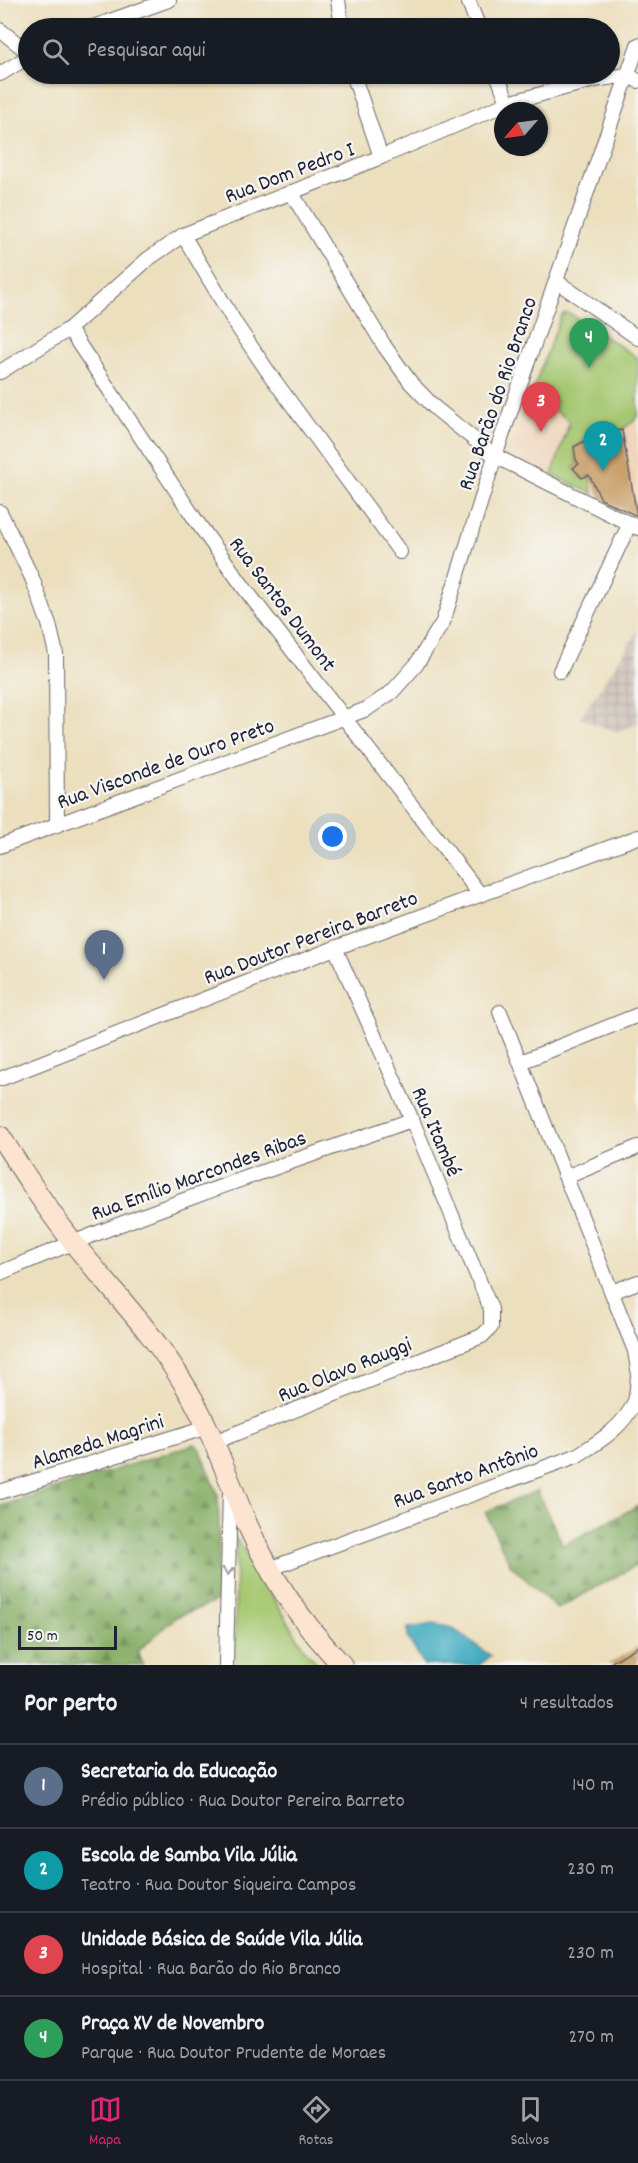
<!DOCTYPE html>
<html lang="pt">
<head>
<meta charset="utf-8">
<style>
	:root { --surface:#171b24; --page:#20242c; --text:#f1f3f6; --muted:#9ea1a6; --line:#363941; --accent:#db2777 }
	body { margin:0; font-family:Dekko,sans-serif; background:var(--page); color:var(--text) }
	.compass { position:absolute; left:494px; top:102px; width:54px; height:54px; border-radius:50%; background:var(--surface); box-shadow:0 2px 4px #0004; rotate:242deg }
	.scale { position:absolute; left:18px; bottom:15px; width:99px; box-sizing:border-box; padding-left:6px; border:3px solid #22223b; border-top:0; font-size:16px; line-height:21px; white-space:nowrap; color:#22223b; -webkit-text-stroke:4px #f6f6f2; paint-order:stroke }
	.you { position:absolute; left:333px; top:837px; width:21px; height:21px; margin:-15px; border:4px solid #fff; border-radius:50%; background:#1a73e8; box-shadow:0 0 0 9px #1a73e833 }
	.badge { display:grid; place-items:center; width:39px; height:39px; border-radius:50%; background:var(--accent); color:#fff; font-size:20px; font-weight:700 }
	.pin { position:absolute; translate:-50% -50px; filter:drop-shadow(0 2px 3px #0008) }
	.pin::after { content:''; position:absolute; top:32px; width:21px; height:18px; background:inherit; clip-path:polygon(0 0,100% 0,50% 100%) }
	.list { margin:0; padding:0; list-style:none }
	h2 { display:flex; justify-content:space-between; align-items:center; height:78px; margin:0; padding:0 24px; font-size:26px }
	h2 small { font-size:20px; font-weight:400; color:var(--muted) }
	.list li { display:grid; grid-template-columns:39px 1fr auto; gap:18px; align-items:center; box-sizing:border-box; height:84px; padding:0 24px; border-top:2px solid var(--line) }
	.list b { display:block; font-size:22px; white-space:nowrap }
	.list p { margin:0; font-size:20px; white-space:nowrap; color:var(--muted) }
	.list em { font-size:20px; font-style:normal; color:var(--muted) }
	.icon { flex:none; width:33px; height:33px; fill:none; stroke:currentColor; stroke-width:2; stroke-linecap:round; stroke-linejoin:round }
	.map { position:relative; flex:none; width:638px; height:1665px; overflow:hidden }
	.search { position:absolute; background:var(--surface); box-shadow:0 2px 4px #0004; left:18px; right:18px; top:18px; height:66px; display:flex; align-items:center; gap:15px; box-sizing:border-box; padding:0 21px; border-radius:33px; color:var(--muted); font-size:22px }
	.sheet { height:414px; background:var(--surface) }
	nav { display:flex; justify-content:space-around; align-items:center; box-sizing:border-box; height:84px; border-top:2px solid var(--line); background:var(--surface); font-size:16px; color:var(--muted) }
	nav a { display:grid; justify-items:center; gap:3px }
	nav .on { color:var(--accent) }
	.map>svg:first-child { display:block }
</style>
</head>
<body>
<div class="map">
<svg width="638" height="1665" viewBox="0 0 638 1665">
	<defs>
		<pattern id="industrial-grid" width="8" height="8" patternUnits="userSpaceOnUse" patternTransform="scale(1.5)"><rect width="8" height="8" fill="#cdc2b9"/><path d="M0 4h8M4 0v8" fill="none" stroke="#b0a6a0"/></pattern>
		<pattern id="forest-firs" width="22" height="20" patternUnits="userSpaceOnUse" patternTransform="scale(1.5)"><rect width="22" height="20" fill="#84ac62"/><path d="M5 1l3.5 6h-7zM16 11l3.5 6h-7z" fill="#6c8c52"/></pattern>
	</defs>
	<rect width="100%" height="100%" fill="#f6f6f2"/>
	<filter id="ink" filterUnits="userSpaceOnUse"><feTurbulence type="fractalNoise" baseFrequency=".0167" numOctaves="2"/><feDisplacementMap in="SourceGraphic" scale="12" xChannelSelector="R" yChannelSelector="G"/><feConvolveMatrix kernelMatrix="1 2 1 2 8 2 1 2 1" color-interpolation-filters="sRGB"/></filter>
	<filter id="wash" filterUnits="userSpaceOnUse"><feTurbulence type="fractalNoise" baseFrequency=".008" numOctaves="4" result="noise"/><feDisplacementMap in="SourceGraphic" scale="24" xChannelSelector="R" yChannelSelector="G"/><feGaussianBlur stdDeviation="1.35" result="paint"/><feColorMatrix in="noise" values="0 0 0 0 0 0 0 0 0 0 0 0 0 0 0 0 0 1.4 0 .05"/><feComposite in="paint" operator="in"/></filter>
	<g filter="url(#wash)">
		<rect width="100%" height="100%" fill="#ecdfbd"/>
		<!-- built -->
		<g fill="#efd6bc">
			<polygon points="529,400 546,405 570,421 552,475 524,461 513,449 512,444"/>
			<polygon points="638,417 638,516 622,430"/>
		</g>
		<!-- industrial -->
		<polygon fill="url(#industrial-grid)" points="638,631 638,723 617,732 580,718"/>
		<!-- green -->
		<g fill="#a5c770" stroke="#647456" stroke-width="1.5">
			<polygon points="565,313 572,315 638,358 638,417 622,430 595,435 574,447 576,460 579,464 573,468 582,478 589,475 593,494 552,475 570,421 546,405 529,400 561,316"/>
			<polygon points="236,1538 306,1651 319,1665 235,1665"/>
		</g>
		<!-- forest -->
		<g fill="url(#forest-firs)" stroke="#53674e" stroke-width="1.5">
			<polygon points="195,1444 200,1448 218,1495 219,1523 218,1601 176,1617 138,1651 143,1665 0,1664 0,1506"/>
			<polygon points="537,1491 563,1545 638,1506 638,1564 557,1609 510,1564 485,1512"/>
		</g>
		<!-- water -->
		<polygon fill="#41acc0" stroke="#32677e" stroke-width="1.5" points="434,1624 452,1628 491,1656 479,1665 424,1665 408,1638 408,1628"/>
		<g id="blocks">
			<!-- building -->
			<g fill="#caa06c">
				<polygon points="622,430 637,516 601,499 589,475 582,478 573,468 579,464 576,460 574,447 595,435"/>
				<polygon points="638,1646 638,1665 607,1665"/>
			</g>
		</g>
	</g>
	<g filter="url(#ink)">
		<use href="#blocks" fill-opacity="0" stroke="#696468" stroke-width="1.5"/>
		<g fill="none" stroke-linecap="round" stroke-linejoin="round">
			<!-- street casing -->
			<g stroke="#696468" stroke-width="16">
				<g id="street">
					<polyline points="338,0 342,28"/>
					<polyline points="468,0 479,28"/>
					<polyline points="90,28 169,0"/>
					<polyline points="0,30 28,52"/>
					<polyline points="0,74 28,57"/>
					<polyline points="353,74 381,157"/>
					<polyline points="497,74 508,103"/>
					<polyline points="291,192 385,347 411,383 435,408 495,456 638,528"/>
					<polyline points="183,235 237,326 271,376 400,552"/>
					<polyline points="556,281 638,338"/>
					<polyline points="69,329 197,522 245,589 479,893"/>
					<polyline points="0,372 69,329 148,259 183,235 381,157 508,103 594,80 628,75 638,81"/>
					<polyline points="0,512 32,578 49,624 56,654 57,825"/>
					<polyline points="560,671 630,523"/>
					<polyline points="0,846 367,709 392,692 416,665 443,622 495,456 638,45"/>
					<polyline points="500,1012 635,1351 638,1370"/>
					<polyline points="521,1062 638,1015"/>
					<polyline points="0,1079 335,948 638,837"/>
					<polyline points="566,1177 638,1147"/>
					<path d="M0 1273C135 1215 273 1168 412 1120"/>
					<polyline points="612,1292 638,1282"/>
					<polyline points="214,1442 482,1336 491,1327 491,1309 412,1120 335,948"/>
					<polyline points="0,1492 207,1427"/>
					<path d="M269 1569 576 1456C599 1442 624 1427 635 1401 637 1394 637 1384 638 1377"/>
					<polyline points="226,1665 230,1491"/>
				</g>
			</g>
			<!-- secondary casing -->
			<g stroke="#696468" stroke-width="22">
				<path id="secondary" d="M0 1136C23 1172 46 1208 72 1241 111 1290 155 1334 187 1389 213 1432 228 1480 248 1526 271 1578 303 1624 342 1665"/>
			</g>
			<!-- street -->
			<use href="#street" stroke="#fff" stroke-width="14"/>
			<!-- secondary -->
			<use href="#secondary" stroke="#fde4d1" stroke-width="20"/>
		</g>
		<!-- one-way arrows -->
		<defs><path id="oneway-chevron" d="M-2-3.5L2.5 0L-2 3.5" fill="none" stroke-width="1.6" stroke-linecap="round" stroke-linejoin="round" transform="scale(1.5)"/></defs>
		<use stroke="#9c9ca7" href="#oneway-chevron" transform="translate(228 1571) rotate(91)"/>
	</g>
	<g text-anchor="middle" stroke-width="4.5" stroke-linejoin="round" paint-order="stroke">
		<!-- street labels -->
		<g font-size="22" fill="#22223b" stroke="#f6f6f2">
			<text transform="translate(289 171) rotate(-21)" y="8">Rua Dom Pedro I</text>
			<text transform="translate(496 393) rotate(-71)" y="8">Rua Barão do Rio Branco</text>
			<text transform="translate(284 603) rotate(53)" y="8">Rua Santos Dumont</text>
			<text transform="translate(165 762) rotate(-20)" y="8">Rua Visconde de Ouro Preto</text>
			<text transform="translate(310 936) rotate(-21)" y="8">Rua Doutor Pereira Barreto</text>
			<text transform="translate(438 1131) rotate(67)" y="8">Rua Itambé</text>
			<text transform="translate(198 1174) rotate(-20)" y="8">Rua Emílio Marcondes Ribas</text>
			<text transform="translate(344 1368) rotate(-22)" y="8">Rua Olavo Rauggi</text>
			<text transform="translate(97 1440) rotate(-18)" y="8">Alameda Magrini</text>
			<text transform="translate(465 1474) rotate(-20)" y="8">Rua Santo Antônio</text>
		</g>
	</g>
</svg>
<svg class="compass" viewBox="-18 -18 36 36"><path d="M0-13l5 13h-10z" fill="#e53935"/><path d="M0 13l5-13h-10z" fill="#9ea1a6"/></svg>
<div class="scale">50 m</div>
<div class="you"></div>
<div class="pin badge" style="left:104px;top:980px;background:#5c6f8a">1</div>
<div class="pin badge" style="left:603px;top:471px;background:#0f9aa8">2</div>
<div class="pin badge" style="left:541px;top:432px;background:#e0444e">3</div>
<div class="pin badge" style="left:589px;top:368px;background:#2e9e5b">4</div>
<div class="search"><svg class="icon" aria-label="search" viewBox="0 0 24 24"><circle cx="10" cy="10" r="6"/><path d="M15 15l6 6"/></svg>Pesquisar aqui</div>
</div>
<section class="sheet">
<h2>Por perto<small>4 resultados</small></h2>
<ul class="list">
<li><span class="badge" style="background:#5c6f8a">1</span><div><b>Secretaria da Educação</b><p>Prédio público · Rua Doutor Pereira Barreto</p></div><em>140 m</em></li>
<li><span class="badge" style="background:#0f9aa8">2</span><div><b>Escola de Samba Vila Júlia</b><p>Teatro · Rua Doutor Siqueira Campos</p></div><em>230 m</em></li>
<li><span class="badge" style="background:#e0444e">3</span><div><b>Unidade Básica de Saúde Vila Júlia</b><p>Hospital · Rua Barão do Rio Branco</p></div><em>230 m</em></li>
<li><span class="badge" style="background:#2e9e5b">4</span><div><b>Praça XV de Novembro</b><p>Parque · Rua Doutor Prudente de Moraes</p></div><em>270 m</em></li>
</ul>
</section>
<nav>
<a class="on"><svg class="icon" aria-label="map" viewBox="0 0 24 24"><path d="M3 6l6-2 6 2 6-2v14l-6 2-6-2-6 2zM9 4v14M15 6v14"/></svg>Mapa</a>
<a><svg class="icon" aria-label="directions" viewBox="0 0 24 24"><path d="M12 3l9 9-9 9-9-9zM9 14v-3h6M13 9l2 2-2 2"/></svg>Rotas</a>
<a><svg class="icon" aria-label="saved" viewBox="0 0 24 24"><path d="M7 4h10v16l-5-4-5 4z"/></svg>Salvos</a>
</nav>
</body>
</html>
